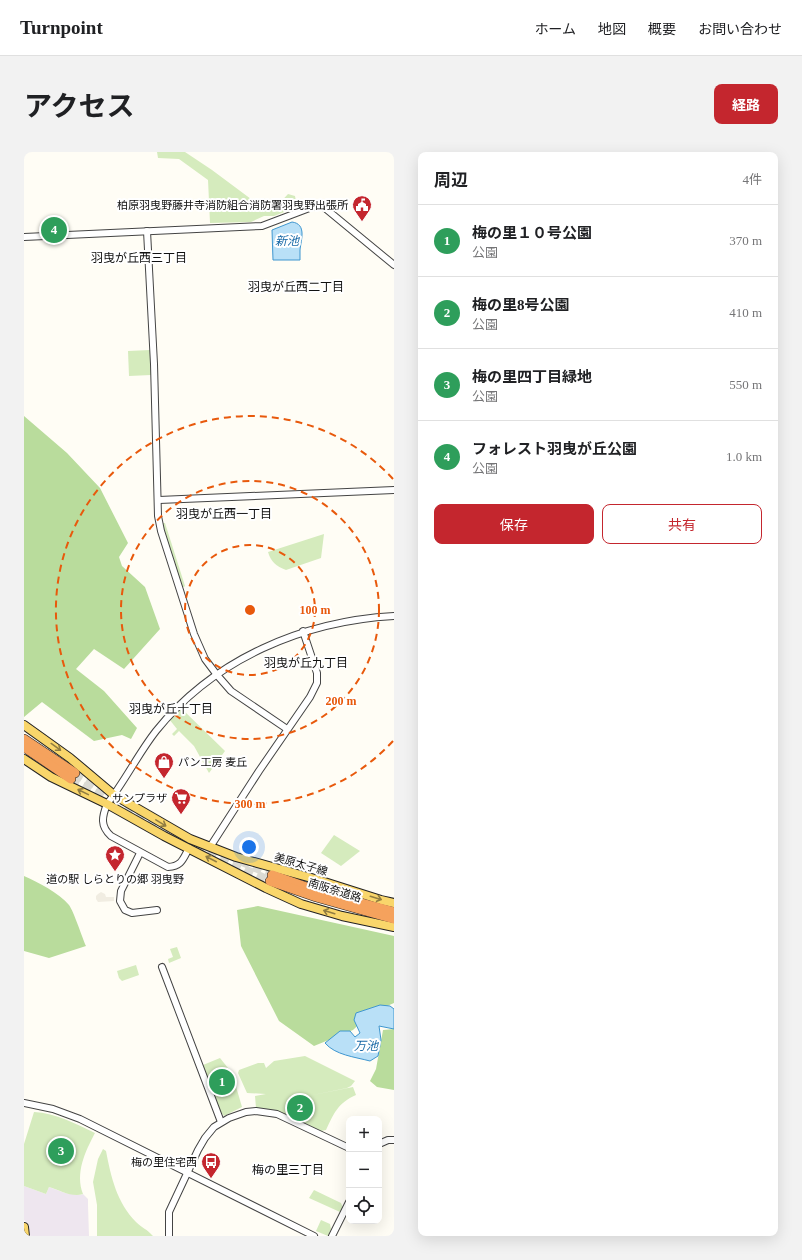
<!DOCTYPE html>
<html lang="ja">
<head>
<meta charset="utf-8">
<style>
	:root { --surface:#fff; --page:#f2f2f2; --text:#202124; --muted:#757577; --line:#e0e0e0; --accent:#c4262e }
	body { margin:0; font-family:"Times New Roman","Noto Sans JP",serif; background:var(--page); color:var(--text) }
	.controls { position:absolute; right:12px; bottom:12px; display:grid; overflow:hidden; border-radius:8px; box-shadow:0 4px 16px #0002 }
	.controls button { width:36px; height:36px; display:grid; place-items:center; padding:0; border:0; border-bottom:1px solid var(--line); background:var(--surface); color:var(--text); font:20px sans-serif }
	.you { position:absolute; left:225px; top:695px; width:14px; height:14px; margin:-10px; border:3px solid #fff; border-radius:50%; background:#1a73e8; box-shadow:0 0 0 6px #1a73e833 }
	.badge { display:grid; place-items:center; width:26px; height:26px; border-radius:50%; background:var(--accent); color:#fff; font-size:13px; font-weight:700 }
	.pin { position:absolute; translate:-50% -50%; border:2px solid #fff; box-shadow:0 1px 4px #0006 }
	.list { margin:0; padding:0; list-style:none }
	h2 { display:flex; justify-content:space-between; align-items:center; height:52px; margin:0; padding:0 16px; font-size:17px }
	h2 small { font-size:13px; font-weight:400; color:var(--muted) }
	.list li { display:grid; grid-template-columns:26px 1fr auto; gap:12px; align-items:center; box-sizing:border-box; height:72px; padding:0 16px; border-top:1px solid var(--line) }
	.list b { display:block; font-size:15px; white-space:nowrap }
	.list p { margin:0; font-size:13px; white-space:nowrap; color:var(--muted) }
	.list em { font-size:13px; font-style:normal; color:var(--muted) }
	.actions { display:flex; gap:8px; padding:12px 16px }
	.actions a { flex:1; padding:9px 0; border:1px solid var(--accent); border-radius:8px; text-align:center; font-size:14px; color:var(--accent) }
	.actions .main { background:var(--accent); color:#fff }
	.icon { flex:none; width:22px; height:22px; fill:none; stroke:currentColor; stroke-width:2; stroke-linecap:round; stroke-linejoin:round }
	.map { position:relative; flex:none; width:370px; height:1084px; overflow:hidden; border-radius:8px }
	header { display:flex; align-items:center; gap:24px; box-sizing:border-box; height:56px; padding:0 20px; background:var(--surface); border-bottom:1px solid var(--line) }
	header strong { font-size:19px }
	nav { display:flex; gap:22px; margin-inline-start:auto; font-size:14px }
	.intro { display:flex; align-items:center; justify-content:space-between; box-sizing:border-box; height:96px; padding:0 24px }
	h1 { margin:0; font-size:28px }
	.button { padding:10px 18px; border-radius:8px; background:var(--accent); color:#fff; font-size:14px; font-weight:700 }
	main { display:flex; gap:24px; padding:0 24px }
	aside { flex:1; background:var(--surface); border-radius:8px; box-shadow:0 4px 16px #0002 }
	.map>svg:first-child { display:block }
</style>
</head>
<body>
<header>
<strong>Turnpoint</strong>
<nav><a>ホーム</a><a>地図</a><a>概要</a><a>お問い合わせ</a></nav>
</header>
<div class="intro"><h1>アクセス</h1><a class="button">経路</a></div>
<main>
<div class="map">
<svg width="370" height="1084" viewBox="0 0 370 1084">
	<rect width="100%" height="100%" fill="#fffdf5"/>
	<!-- industrial -->
	<polygon fill="#eee6ef" points="0,1034 22,1042 25,1035 41,1041 56,1043 59,1042 64,1047 64,1053 65,1084 6,1084 5,1073 0,1068"/>
	<!-- green -->
	<g fill="#d5ebbd">
		<polygon points="133,0 161,0 188,18 235,53 240,46 252,55 264,42 271,44 273,55 250,64 240,64 227,70 186,71 184,28 155,7 134,6"/>
		<polygon points="126,198 127,223 105,224 104,199"/>
		<polygon points="139,371 141,371 161,434 160,435 157,435 138,373"/>
		<path d="M300 382 297 406 262 418C252 414 247 410 244 400Z"/>
		<polygon points="157,556 201,599 185,621 170,594 155,579 150,584 148,582 153,577 145,567"/>
		<polygon points="310,683 336,699 317,714 297,701"/>
		<polygon points="153,795 157,806 145,811 144,807 149,805 146,797"/>
		<polygon points="112,813 115,823 98,829 95,826 93,819"/>
		<path d="M281 904 331 929 327 934 323 936 284 944 329 935 332 943C314 951 310 961 302 978L297 979C276 969 256 957 232 956L231 944 242 942 223 941 214 921 215 918 234 911H240L242 916 250 909Z"/>
		<polygon points="196,906 208,921 218,955 200,964 196,959 179,913"/>
		<path d="M10 960C32 961 52 972 71 981 61 1000 51 1021 59 1042 49 1046 35 1038 25 1035L22 1042 0 1034V992Z"/>
		<path d="M79 997 82 999C87 1025 93 1051 112 1070 118 1076 123 1077 129 1084H73V1053L69 1030 74 1007Z"/>
		<polygon points="290,1038 317,1051 319,1056 316,1060 285,1046"/>
		<polygon points="297,1068 306,1072 307,1077 304,1084 292,1079"/>
	</g>
	<!-- forest -->
	<g fill="#b9dc9c">
		<polygon points="0,264 43,301 76,336 104,391 95,405 98,414 121,435 136,477 100,517 70,497 52,517 80,539 113,576 107,587 98,583 70,589 18,550 0,565"/>
		<path d="M0 724C14 730 35 741 45 753 50 760 58 785 62 794L25 806 0 799Z"/>
		<polygon points="234,754 370,784 370,851 347,861 329,878 290,894 255,869 217,794 213,758"/>
		<polygon points="370,877 370,938 353,935 346,929 352,917 359,878"/>
	</g>
	<!-- plaza -->
	<polygon fill="#f1ede2" points="77,740 81,742 82,745 90,745 90,749 74,750 72,747 72,744 74,742"/>
	<!-- water -->
	<g fill="#b9e0f7" stroke="#3f96cf">
		<path d="M268 70C283 72 277 88 276 98 276 101 276 105 276 108H249L248 78Z"/>
		<path d="M356 853 366 854 370 857V877L355 874 357 888 354 904 346 909C331 905 311 903 301 891L316 879H326L331 885 336 881 330 868 332 861Z"/>
	</g>
	<g fill="none" stroke-linecap="round" stroke-linejoin="round">
		<!-- highway-tunnel -->
		<g stroke="#dbdad3" stroke-width="9" stroke-dasharray="9 4.5" stroke-linecap="butt">
			<polyline points="51,621 84,641"/>
			<polyline points="47,627 87,650"/>
			<polyline points="100,657 197,707 246,729"/>
			<polyline points="217,709 248,723"/>
		</g>
		<!-- minor casing -->
		<g stroke="#444" stroke-width="8">
			<g id="minor">
				<polyline points="123,79 130,212 134,364 137,379 170,482 181,507 193,523 207,539 263,577"/>
				<polyline points="0,85 238,74 296,52 370,113"/>
				<polyline points="135,348 370,338"/>
				<polyline points="186,695 235,619 286,545 293,531 293,521 279,479"/>
				<path d="M165 696C159 707 158 714 144 715L87 684C76 674 78 665 83 652 101 629 114 602 132 579 190 507 279 469 370 464"/>
				<polyline points="116,701 97,739 96,749 101,758 108,761 133,758"/>
				<polyline points="138,815 197,970"/>
				<polyline points="0,951 29,957 56,967 290,1084"/>
				<polyline points="355,992 364,988 370,988"/>
				<polyline points="145,1084 145,1060 174,998 181,986 190,975 205,966 222,960 232,959 253,962 325,996"/>
				<polyline points="308,1084 325,1050"/>
			</g>
		</g>
		<!-- major casing -->
		<g stroke="#222" stroke-width="10">
			<g id="major">
				<polyline points="0,573 46,606 90,643 166,687 212,705 291,727 357,748 370,751"/>
				<polyline points="0,607 27,625 83,652 140,684 242,736 277,752 318,764 370,775"/>
				<polyline points="0,1075 1,1084"/>
			</g>
		</g>
		<!-- highway casing -->
		<g stroke="#222" stroke-width="10">
			<g id="highway">
				<polyline points="0,587 51,621"/>
				<polyline points="0,595 47,627"/>
				<polyline points="248,723 294,739 370,760"/>
				<polyline points="246,729 292,745 370,767"/>
			</g>
		</g>
		<!-- minor -->
		<use href="#minor" stroke="#fff" stroke-width="6"/>
		<!-- major -->
		<use href="#major" stroke="#f9d66b" stroke-width="8"/>
		<!-- highway -->
		<use href="#highway" stroke="#f5a25d" stroke-width="9"/>
	</g>
	<!-- one-way arrows -->
	<defs><path id="oneway-shaft" d="M-6 0H5M1.5-3L5.5 0L1.5 3" fill="none" stroke-width="1.6" stroke-linecap="round" stroke-linejoin="round"/></defs>
	<g stroke="#917d42">
		<use href="#oneway-shaft" transform="translate(32 595) rotate(36)"/>
		<use href="#oneway-shaft" transform="translate(59 640) rotate(-154)"/>
		<use href="#oneway-shaft" transform="translate(137 671) rotate(31)"/>
		<use href="#oneway-shaft" transform="translate(187 707) rotate(-153)"/>
		<use href="#oneway-shaft" transform="translate(352 746) rotate(17)"/>
		<use href="#oneway-shaft" transform="translate(305 760) rotate(-163)"/>
	</g>
	<!-- distance rings -->
	<g fill="none" stroke="#e8590c" stroke-width="2" stroke-dasharray="7 5">
		<circle cx="226" cy="458" r="65"/>
		<circle cx="226" cy="458" r="129"/>
		<path d="M369 589A194 194 0 1 1 369 327"/>
	</g>
	<!-- icons -->
	<defs>
		<g id="civic-pin" transform="scale(1)"><path d="M0 17L-7.5 6A9.5 9.5 0 1 1 7.5 6Z" fill="#c4262e" stroke="#fff"/><path d="M-.6-6.5H3V-4.5H.6V-3L4-1V1h2V6H-6V1h2V-1L-.6-3ZM-1.2 2.5V6h2.4V2.5Z" fill="#fff"/></g>
		<g id="shop-pin" transform="scale(1)"><path d="M0 17L-7.5 6A9.5 9.5 0 1 1 7.5 6Z" fill="#c4262e" stroke="#fff"/><path d="M-5-2.5h2.3a2.7 3.5 0 0 1 5.4 0H5L5.5 6h-11ZM-1.5-2.5h3a1.5 2.3 0 0 0-3 0Z" fill="#fff"/></g>
		<g id="supermarket-pin" transform="scale(1)"><path d="M0 17L-7.5 6A9.5 9.5 0 1 1 7.5 6Z" fill="#c4262e" stroke="#fff"/><path d="M-6-5.5h2.5l.6 2H6L4.5 2H-2.5L-4.4-4H-6ZM-1.5 3.2a1.3 1.3 0 1 0 .1 0ZM3 3.2a1.3 1.3 0 1 0 .1 0Z" fill="#fff"/></g>
		<g id="sight-pin" transform="scale(1)"><path d="M0 17L-7.5 6A9.5 9.5 0 1 1 7.5 6Z" fill="#c4262e" stroke="#fff"/><path d="M0-6L1.8-2.2L6-1.7L2.9 1.2L3.7 5.4L0 3.3L-3.7 5.4L-2.9 1.2L-6-1.7L-1.8-2.2Z" fill="#fff"/></g>
		<g id="bus-pin" transform="scale(1)"><path d="M0 17L-7.5 6A9.5 9.5 0 1 1 7.5 6Z" fill="#c4262e" stroke="#fff"/><path d="M-5-6H5V4H4V6H2V4H-2V6H-4V4H-5ZM-3.5-4V0h7V-4ZM-3.5 1.2v1.5H-2V1.2ZM2 1.2v1.5H3.5V1.2Z" fill="#fff"/></g>
	</defs>
	<g fill-rule="evenodd">
		<use href="#civic-pin" x="338" y="53"/>
		<use href="#shop-pin" x="140" y="610"/>
		<use href="#supermarket-pin" x="157" y="646"/>
		<use href="#sight-pin" x="91" y="703"/>
		<use href="#bus-pin" x="187" y="1010"/>
	</g>
	<g text-anchor="middle" stroke-width="4" stroke-linejoin="round" paint-order="stroke">
		<!-- poi labels -->
		<g font-size="11" fill="#111" stroke="#fff" text-anchor="end">
			<text x="324" y="57">柏原羽曳野藤井寺消防組合消防署羽曳野出張所</text>
			<text x="154" y="614" text-anchor="start">パン工房 麦丘</text>
			<text x="143" y="650">サンプラザ</text>
			<text x="91" y="731" text-anchor="middle">道の駅 しらとりの郷 羽曳野</text>
			<text x="173" y="1014">梅の里住宅西</text>
		</g>
		<!-- street labels -->
		<g font-size="11" fill="#111" stroke="#fff">
			<text transform="translate(277 712) rotate(16)" y="4">美原太子線</text>
			<text transform="translate(311 738) rotate(17)" y="4">南阪奈道路</text>
		</g>
		<!-- water labels -->
		<g font-size="12" font-style="italic" fill="#1768a6" stroke="#fff">
			<text x="263" y="93">新池</text>
			<text x="342" y="898">万池</text>
		</g>
		<!-- neighbourhood labels -->
		<g font-size="12" fill="#111" stroke="#fff">
			<text x="115" y="110">羽曳が丘西三丁目</text>
			<text x="272" y="139">羽曳が丘西二丁目</text>
			<text x="200" y="366">羽曳が丘西一丁目</text>
			<text x="282" y="515">羽曳が丘九丁目</text>
			<text x="147" y="561">羽曳が丘十丁目</text>
			<text x="264" y="1022">梅の里三丁目</text>
		</g>
	</g>
	<circle cx="226" cy="458" r="6" fill="#e8590c" stroke="#fff" stroke-width="2"/>
	<g font-size="12" text-anchor="middle" font-weight="bold" fill="#e8590c" stroke="#fff" stroke-width="4" stroke-linejoin="round" paint-order="stroke">
		<text x="291" y="462">100 m</text>
		<text x="317" y="553">200 m</text>
		<text x="226" y="656">300 m</text>
	</g>
</svg>
<div class="controls">
<button>+</button>
<button>−</button>
<button><svg class="icon" aria-label="locate" viewBox="0 0 24 24"><circle cx="12" cy="12" r="6"/><path d="M12 2v4M12 18v4M2 12h4M18 12h4"/></svg></button>
</div>
<div class="you"></div>
<div class="pin badge" style="left:198px;top:930px;background:#2e9e5b">1</div>
<div class="pin badge" style="left:276px;top:956px;background:#2e9e5b">2</div>
<div class="pin badge" style="left:37px;top:999px;background:#2e9e5b">3</div>
<div class="pin badge" style="left:30px;top:78px;background:#2e9e5b">4</div>
</div>
<aside>
<h2>周辺<small>4件</small></h2>
<ul class="list">
<li><span class="badge" style="background:#2e9e5b">1</span><div><b>梅の里１０号公園</b><p>公園</p></div><em>370 m</em></li>
<li><span class="badge" style="background:#2e9e5b">2</span><div><b>梅の里8号公園</b><p>公園</p></div><em>410 m</em></li>
<li><span class="badge" style="background:#2e9e5b">3</span><div><b>梅の里四丁目緑地</b><p>公園</p></div><em>550 m</em></li>
<li><span class="badge" style="background:#2e9e5b">4</span><div><b>フォレスト羽曳が丘公園</b><p>公園</p></div><em>1.0 km</em></li>
</ul>
<div class="actions"><a class="main">保存</a><a>共有</a></div>
</aside>
</main>
</body>
</html>
